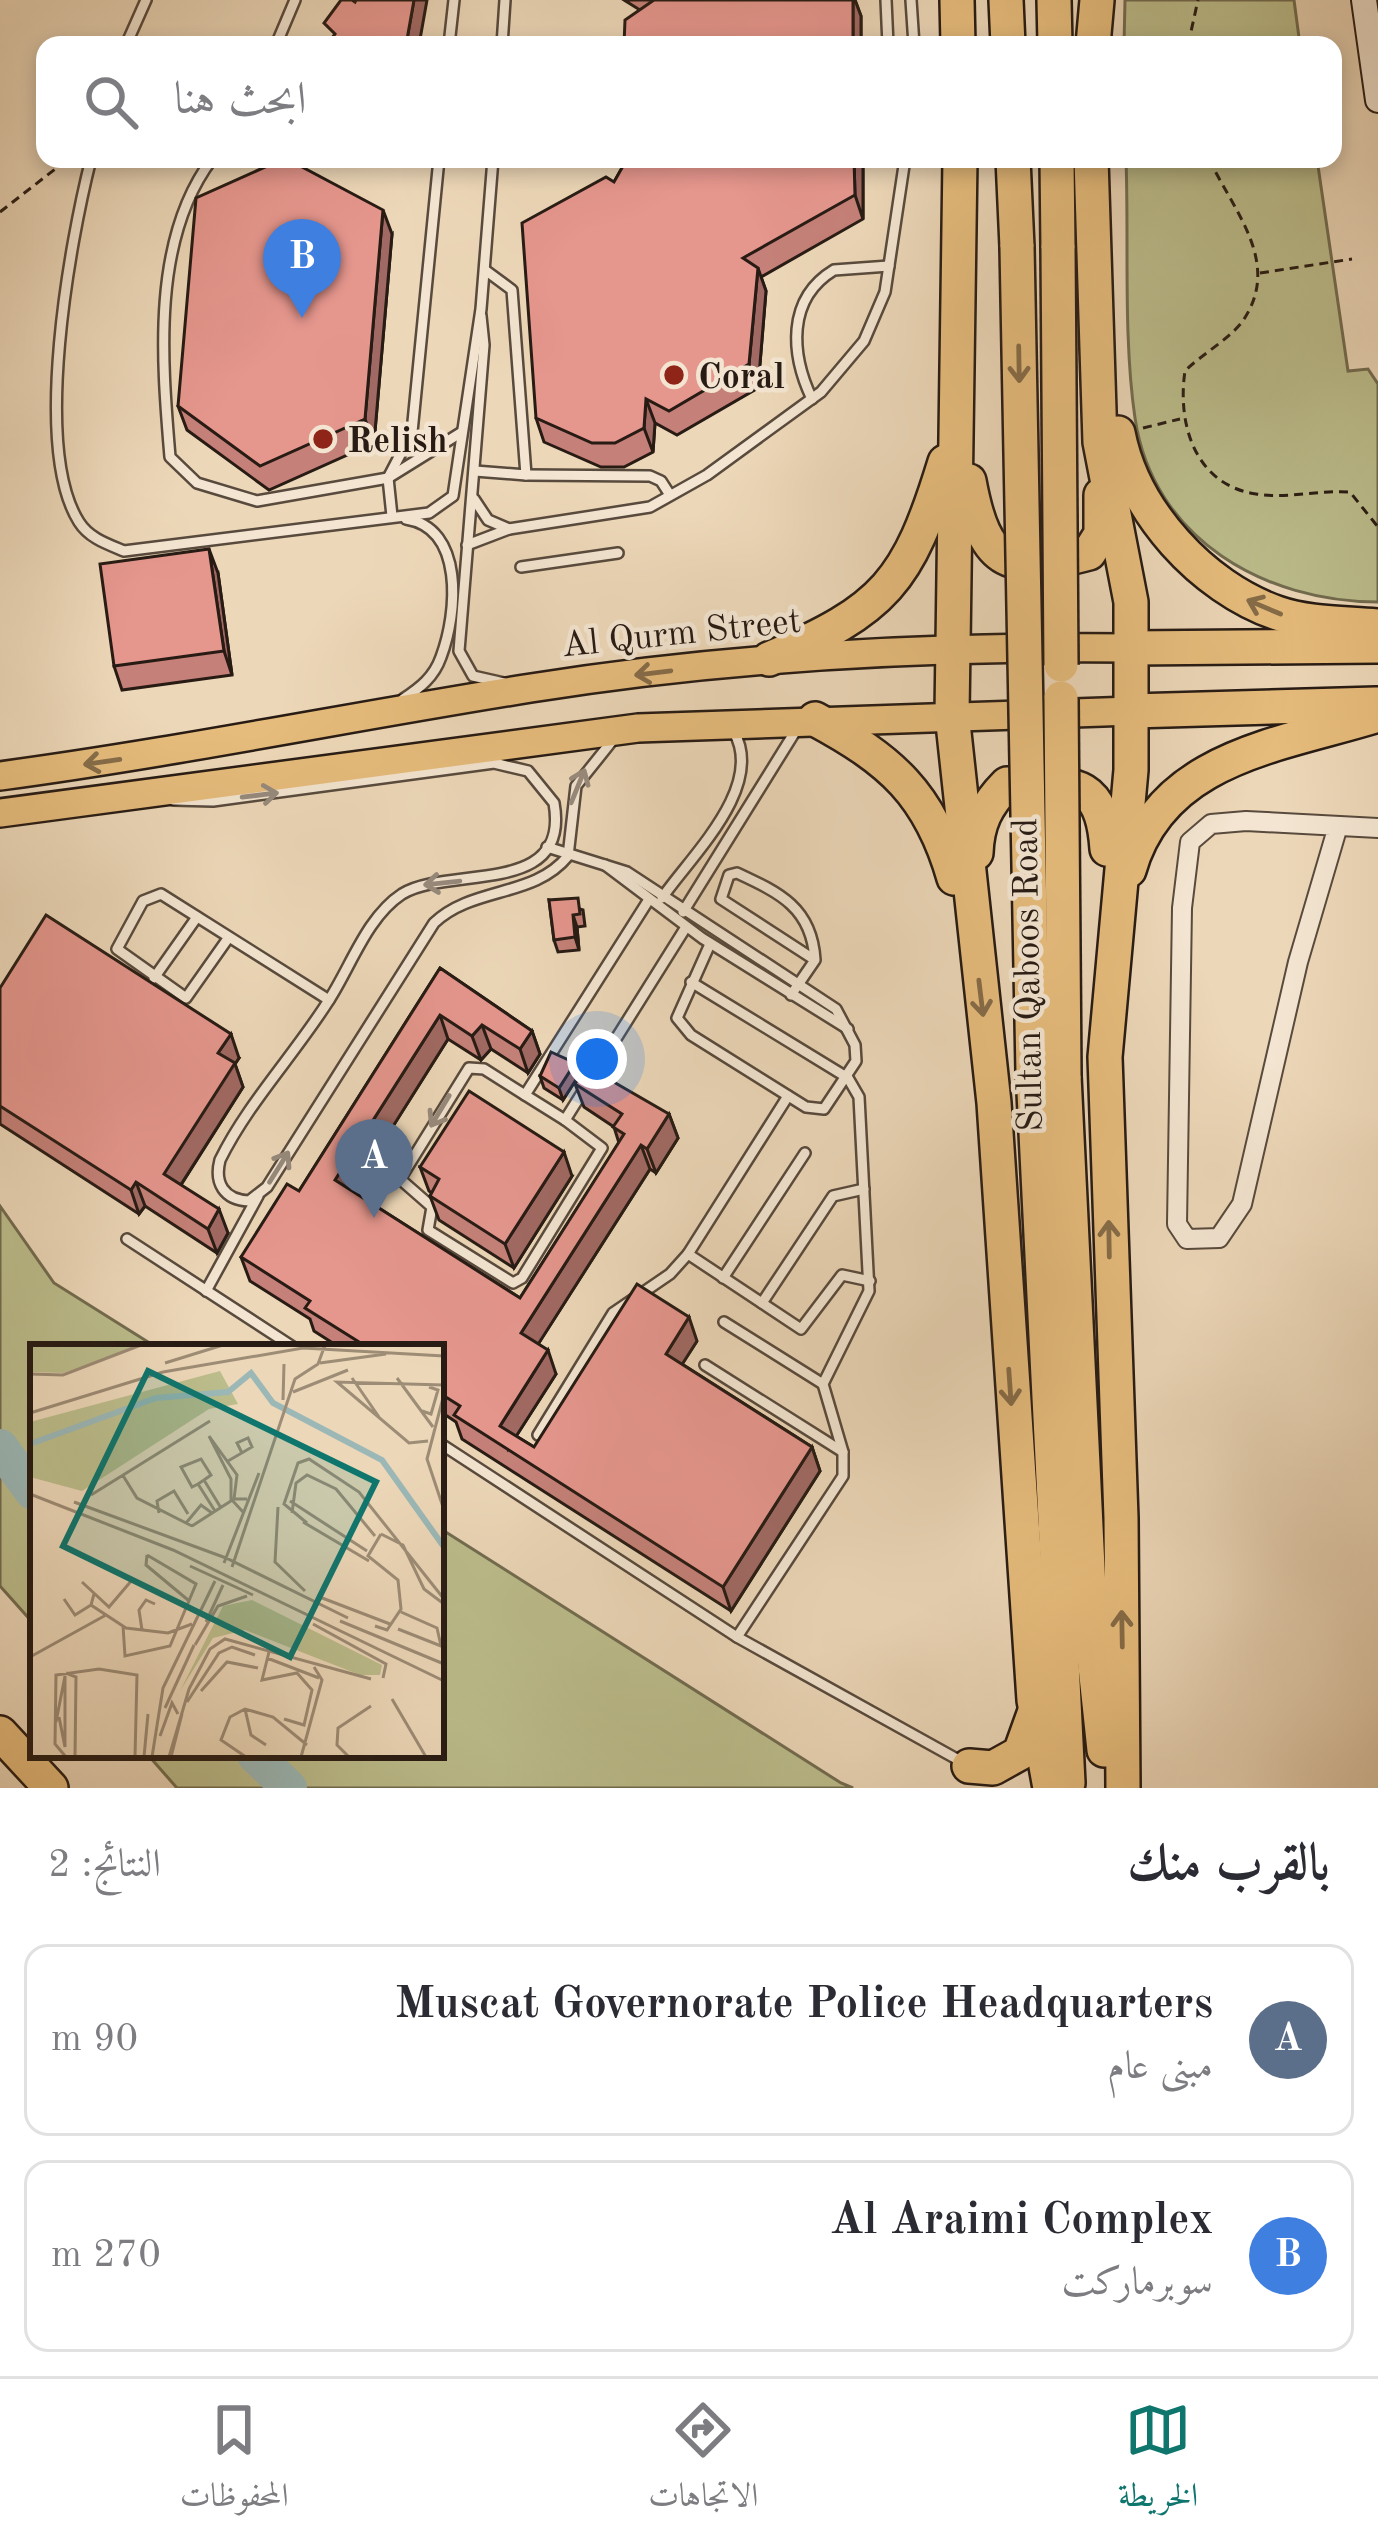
<!DOCTYPE html>
<html lang="ar">
<head>
<meta charset="utf-8">
<style>
	:root { --surface:#fff; --page:#f2f2f3; --text:#2b2b33; --muted:#7c7c81; --line:#e1e1e2; --accent:#0f766e }
	body { margin:0; font-family:"Old Standard TT",Amiri,serif; background:var(--page); color:var(--text); direction:rtl }
	.you { position:absolute; left:597px; top:1059px; width:42px; height:42px; margin:-30px; border:9px solid #fff; border-radius:50%; background:#1a73e8; box-shadow:0 0 0 18px #1a73e833 }
	.badge { display:grid; place-items:center; width:78px; height:78px; border-radius:50%; background:var(--accent); color:#fff; font-size:39px; font-weight:700 }
	.pin { position:absolute; translate:-50% -99px; filter:drop-shadow(0 3px 6px #0008) }
	.pin::after { content:''; position:absolute; top:63px; width:42px; height:36px; background:inherit; clip-path:polygon(0 0,100% 0,50% 100%) }
	.list { margin:0; padding:0; list-style:none }
	h2 { display:flex; justify-content:space-between; align-items:center; height:156px; margin:0; padding:0 48px; font-size:51px }
	h2 small { font-size:39px; font-weight:400; color:var(--muted) }
	.list li { display:grid; grid-template-columns:78px 1fr auto; gap:36px; align-items:center; box-sizing:border-box; height:192px; margin:0 24px 24px; padding:0 24px; border:3px solid var(--line); border-radius:24px }
	.list b { display:block; font-size:45px; white-space:nowrap }
	.list p { margin:0; font-size:39px; white-space:nowrap; color:var(--muted) }
	.list em { font-size:39px; font-style:normal; color:var(--muted) }
	.icon { flex:none; width:66px; height:66px; fill:none; stroke:currentColor; stroke-width:2; stroke-linecap:round; stroke-linejoin:round }
	.map { position:relative; flex:none; width:1378px; height:1788px; overflow:hidden; direction:ltr }
	.search { position:absolute; background:var(--surface); box-shadow:0 6px 18px #0003; left:36px; right:36px; top:36px; height:132px; display:flex; align-items:center; gap:30px; box-sizing:border-box; padding:0 42px; border-radius:24px; color:var(--muted); font-size:45px }
	.sheet { height:588px; background:var(--surface) }
	nav { display:flex; justify-content:space-around; align-items:center; box-sizing:border-box; height:168px; border-top:3px solid var(--line); background:var(--surface); font-size:33px; color:var(--muted) }
	nav a { display:grid; justify-items:center; gap:6px }
	nav .on { color:var(--accent) }
	.map>svg:first-child { display:block }
</style>
</head>
<body>
<div class="map">
<svg width="1378" height="1788" viewBox="0 0 1378 1788">
	<rect width="100%" height="100%" fill="#ecd7b8"/>
	<filter id="stains"><feTurbulence type="fractalNoise" baseFrequency=".00167" numOctaves="4"/><feColorMatrix values="0 0 0 0 .2 0 0 0 0 .09 0 0 0 0 .02 0 0 0 .5 -.17"/></filter>
	<radialGradient id="worn" r=".72"><stop offset=".6" stop-color="#630" stop-opacity="0"/><stop offset="1" stop-color="#630" stop-opacity=".3"/></radialGradient>
	<!-- green -->
	<g fill="#bcbd8c" stroke="#726c50" stroke-width="3">
		<polygon points="1125,0 1294,0 1300,45 1124,45"/>
		<path d="M1126 159H1317L1348 371 1368 369 1378 384V602C1266 602 1153 540 1135 418 1123 337 1129 242 1126 159Z"/>
		<polygon points="0,1206 54,1283 156,1347 33,1347 33,1623 0,1586"/>
		<polygon points="441,1529 841,1783 853,1788 177,1788 148,1755 441,1755"/>
	</g>
	<g fill="none" stroke-linecap="round" stroke-linejoin="round">
		<!-- river -->
		<g stroke="#9bb8b7" stroke-width="36">
			<polyline points="0,1447 33,1492"/>
			<polyline points="255,1755 289,1788"/>
		</g>
		<!-- lane casing -->
		<g stroke="#584a3d" stroke-width="14">
			<g id="lane">
				<polyline points="886,0 888,45"/>
				<polyline points="911,0 914,45"/>
				<polyline points="126,45 146,0"/>
				<polyline points="276,45 295,0"/>
				<polyline points="449,45 454,0"/>
				<polyline points="502,45 505,0"/>
				<path d="M91 159C70 242 32 448 79 522 89 538 107 544 124 551L429 513 453 496 481 309 493 159"/>
				<path d="M212 159C151 240 162 361 170 457L197 483 257 501 388 478 462 432"/>
				<polyline points="481,316 484,345 459,651 473,676 504,683"/>
				<path d="M812 399C791 355 786 299 834 270L889 266"/>
				<polyline points="475,471 526,475 512,290 485,270"/>
				<polyline points="526,475 650,476 661,481 670,495"/>
				<polyline points="474,499 488,520 509,529"/>
				<polyline points="392,516 388,478 412,432 439,159"/>
				<polyline points="467,545 509,529 650,507 707,475 821,392 864,341 885,292 905,159"/>
				<polyline points="521,567 618,553"/>
				<path d="M403 699C420 688 434 677 441 657 458 612 464 528 406 519"/>
				<path d="M173 800 213 801 494 763 528 771 554 803C571 898 449 865 402 894 367 917 351 966 329 1000 295 1054 248 1103 220 1160 214 1183 224 1200 249 1201L267 1187 434 923C473 886 534 898 568 856L576 786 612 741"/>
				<polyline points="547,847 627,872 836,1009 855,1045 856,1061 824,1109 806,1107 691,1035 677,1018 710,944"/>
				<polyline points="605,865 702,938 848,1029"/>
				<path d="M662 898C692 855 765 787 734 732"/>
				<polyline points="648,901 525,1095 565,1120 686,927"/>
				<polyline points="683,912 798,727"/>
				<polyline points="229,937 186,998 117,949 143,901 161,894 329,1000"/>
				<polyline points="154,978 197,917"/>
				<polyline points="691,982 848,1078 859,1097 869,1291 823,1384 843,1452 843,1476 737,1637"/>
				<path d="M791 995 815 960C812 908 780 893 737 873L729 875 721 899 815 960"/>
				<polyline points="525,1095 484,1069 469,1068 400,1179 432,1207 428,1230 513,1283 522,1278 602,1148 565,1120"/>
				<polyline points="788,1096 688,1254 801,1329 842,1275 870,1281"/>
				<polyline points="127,1239 293,1347"/>
				<polyline points="723,1278 805,1153"/>
				<polyline points="206,1291 258,1196"/>
				<polyline points="762,1303 833,1196 864,1189"/>
				<polyline points="724,1322 823,1384"/>
				<polyline points="705,1365 843,1452"/>
				<polyline points="538,1435 613,1313 670,1274 688,1254"/>
				<polyline points="441,1444 737,1637 964,1763"/>
			</g>
		</g>
		<!-- street casing -->
		<g stroke="#584a3d" stroke-width="22">
			<polyline id="street" points="1338,826 1298,962 1242,1204 1219,1238 1187,1239 1177,1224 1182,908 1190,842 1211,824 1246,821 1378,828"/>
		</g>
		<!-- secondary casing -->
		<g stroke="#271b14" stroke-width="28">
			<polyline id="secondary" points="1364,0 1378,100"/>
		</g>
		<!-- primary casing -->
		<g stroke="#271b14" stroke-width="32">
			<g id="primary">
				<path d="M0 776C178 752 354 716 531 688 730 656 929 646 1131 648"/>
				<polyline points="0,813 638,728 1132,711"/>
			</g>
		</g>
		<!-- highway casing -->
		<g stroke="#271b14" stroke-width="38">
			<g id="highway">
				<polyline points="957,0 958,45"/>
				<polyline points="1006,0 1008,45"/>
				<polyline points="1054,0 1055,45"/>
				<polyline points="1093,45 1097,0"/>
				<polyline points="960,159 952,714 994,1103 1034,1700 1050,1788"/>
				<polyline points="1013,159 1017,247"/>
				<polyline points="1057,159 1058,248"/>
				<polyline points="1091,159 1100,442 1131,602 1131,770 1105,1057 1121,1518 1123,1788"/>
				<path d="M1118 433C1133 511 1202 587 1277 613 1308 624 1345 623 1378 626"/>
				<path d="M969 481C985 568 1010 574 1089 553L1101 534V495"/>
				<polyline points="1131,648 1378,646"/>
				<path d="M769 659C885 609 908 583 945 462"/>
				<polyline points="1132,711 1376,704"/>
				<path d="M815 719C891 760 930 794 954 878"/>
				<path d="M976 853C977 824 986 805 1007 784 1071 784 1102 775 1107 849"/>
				<path d="M1129 870C1161 756 1282 745 1378 715"/>
				<polyline points="1033,1072 1068,1783"/>
				<polyline points="1064,1076 1091,1629 1104,1750"/>
				<polyline points="0,1733 51,1788"/>
				<polyline points="969,1766 993,1768 1020,1753 1034,1714"/>
			</g>
		</g>
		<!-- path -->
		<g stroke="#271b14" stroke-width="3" stroke-dasharray="9 6" stroke-linecap="butt">
			<polyline points="1188,45 1198,0"/>
			<path d="M1209 159C1234 212 1283 264 1242 322 1227 341 1202 354 1185 371 1177 424 1195 485 1256 494 1287 499 1319 490 1350 492L1378 527"/>
			<polyline points="0,212 68,159"/>
			<polyline points="1260,273 1352,259"/>
			<polyline points="1143,428 1180,419"/>
		</g>
		<!-- lane -->
		<use href="#lane" stroke="#f3e5d1" stroke-width="9"/>
		<!-- street -->
		<use href="#street" stroke="#f3e5d1" stroke-width="18"/>
		<!-- secondary -->
		<use href="#secondary" stroke="#f3e5d1" stroke-width="24"/>
		<!-- primary -->
		<use href="#primary" stroke="#e6bc7c" stroke-width="27"/>
		<!-- highway -->
		<use href="#highway" stroke="#e6bc7c" stroke-width="33"/>
		<!-- highway-bridge casing -->
		<g stroke="#271b14" stroke-width="38" stroke-linecap="butt">
			<g id="highway-bridge">
				<polyline points="1017,247 1033,1072"/>
				<polyline points="1058,248 1061,665"/>
				<polyline points="1061,698 1064,1076"/>
			</g>
		</g>
		<!-- highway-bridge -->
		<use href="#highway-bridge" stroke="#e6bc7c" stroke-width="33"/>
	</g>
	<!-- wall -->
	<g fill="#c58179" stroke="#271b14" stroke-width="3">
		<polygon points="624,0 855,0 861,16 861,45 624,45 640,10"/>
		<polygon points="627,159 863,159 863,219 761,277 766,291 758,388 677,435 655,423 653,452 624,467 601,467 544,442 536,418 614,182"/>
		<polygon points="392,234 374,443 269,490 187,430 178,406"/>
		<polygon points="218,573 232,675 122,690 114,666"/>
		<polygon points="549,900 583,910 585,926 577,927 579,950 558,952 554,940"/>
		<polygon points="440,968 532,1031 540,1054 528,1073 491,1049 481,1060 448,1039 352,1191 520,1298 619,1143 614,1127 584,1107 575,1084 669,1114 678,1138 656,1173 650,1169 538,1344 556,1374 516,1436 534,1447 697,1341 682,1364 812,1447 820,1471 731,1611 462,1439 456,1422 441,1412 441,1347 339,1347 314,1331 310,1319 250,1281 241,1257 299,1191"/>
		<polygon points="0,988 239,1058 235,1064 243,1087 181,1185 228,1233 217,1253 145,1206 139,1214 0,1124"/>
		<polygon points="579,1075 563,1100 544,1088 540,1076"/>
		<polygon points="420,1167 572,1176 514,1268 439,1220 430,1196 432,1193 429,1191"/>
	</g>
	<!-- shaded-wall -->
	<g fill="#a06963" stroke="#271b14" stroke-width="3">
		<polygon points="414,0 427,0 419,45 406,45"/>
		<polygon points="853,0 855,0 861,16 861,45 853,45"/>
		<polygon points="854,159 863,159 863,219 855,195"/>
		<polygon points="383,210 392,234 374,443 365,419"/>
		<polygon points="758,268 766,291 758,388 749,364"/>
		<polygon points="646,399 655,423 653,452 644,428"/>
		<polygon points="209,549 218,573 232,675 224,651"/>
		<polygon points="573,915 577,927 579,950 575,937"/>
		<polygon points="440,1015 448,1039 344,1204 335,1180"/>
		<polygon points="482,1025 491,1049 481,1060 472,1036"/>
		<polygon points="532,1031 540,1054 528,1073 520,1049"/>
		<polygon points="231,1034 239,1058 235,1064 243,1087 173,1197 164,1174 218,1053"/>
		<polygon points="575,1063 579,1075 563,1100 559,1088"/>
		<polygon points="669,1114 678,1138 656,1173 647,1149"/>
		<polygon points="641,1145 650,1169 530,1357 521,1333"/>
		<polygon points="564,1152 572,1176 514,1268 505,1244"/>
		<polygon points="136,1182 145,1206 139,1214 131,1190"/>
		<polygon points="219,1209 228,1233 217,1253 208,1229"/>
		<polygon points="689,1317 697,1341 674,1377 666,1354"/>
		<polygon points="548,1350 556,1374 508,1449 500,1426"/>
		<polygon points="812,1447 820,1471 731,1611 723,1587"/>
	</g>
	<!-- building -->
	<g fill="#e5968d" stroke="#271b14" stroke-width="3">
		<polygon points="341,0 352,0 355,2 356,0 414,0 406,45 327,45 335,34 324,23"/>
		<polygon points="654,0 853,0 853,45 624,45 625,20"/>
		<polygon points="283,159 287,159 383,210 365,419 260,466 178,406 196,198"/>
		<polygon points="627,159 854,159 855,195 743,258 758,268 749,364 669,411 646,399 644,428 615,443 592,443 536,418 522,223 606,177 614,182"/>
		<polygon points="209,549 224,651 114,666 100,564"/>
		<polygon points="578,898 580,914 573,915 575,937 554,940 549,900"/>
		<polygon points="46,915 231,1034 218,1053 235,1063 164,1174 219,1209 208,1229 136,1182 131,1190 0,1106 0,988"/>
		<polygon points="440,968 532,1031 520,1049 482,1025 472,1036 440,1015 335,1180 520,1298 624,1134 613,1127 622,1114 575,1084 586,1066 669,1114 647,1149 641,1145 521,1333 548,1350 500,1426 534,1447 637,1284 689,1317 666,1354 812,1447 723,1587 454,1415 460,1406 441,1394 441,1347 367,1347 305,1308 310,1301 241,1257 287,1184 299,1191"/>
		<polygon points="551,1052 575,1063 559,1088 540,1076"/>
		<polygon points="469,1091 564,1152 505,1244 430,1196 439,1179 420,1167"/>
	</g>
	<!-- one-way arrows -->
	<defs><path id="oneway-shaft" d="M-6 0H5M1.5-3L5.5 0L1.5 3" fill="none" stroke-width="1.6" stroke-linecap="round" stroke-linejoin="round" transform="scale(3)"/></defs>
	<g stroke="#866c48">
		<use href="#oneway-shaft" transform="translate(1019 364) rotate(89)"/>
		<use href="#oneway-shaft" transform="translate(1264 607) rotate(-157)"/>
		<use href="#oneway-shaft" transform="translate(653 673) rotate(173)"/>
		<use href="#oneway-shaft" transform="translate(102 762) rotate(172)"/>
		<use href="#oneway-shaft" transform="translate(981 998) rotate(83)"/>
		<use href="#oneway-shaft" transform="translate(1109 1239) rotate(-91)"/>
		<use href="#oneway-shaft" transform="translate(1010 1387) rotate(86)"/>
		<use href="#oneway-shaft" transform="translate(1122 1629) rotate(-91)"/>
	</g>
	<g stroke="#978a7c">
		<use href="#oneway-shaft" transform="translate(578 786) rotate(-68)"/>
		<use href="#oneway-shaft" transform="translate(260 795) rotate(-7)"/>
		<use href="#oneway-shaft" transform="translate(442 883) rotate(174)"/>
		<use href="#oneway-shaft" transform="translate(440 1111) rotate(121)"/>
		<use href="#oneway-shaft" transform="translate(279 1167) rotate(-58)"/>
	</g>
	<!-- markers -->
	<g fill="#8f2418" stroke="#f3e5d1" stroke-width="4.5">
		<circle cx="674" cy="375" r="12"/>
		<circle cx="323" cy="439" r="12"/>
	</g>
	<g text-anchor="middle" stroke-width="9" stroke-linejoin="round" paint-order="stroke">
		<!-- poi labels -->
		<g font-size="36" font-weight="bold" fill="#271b14" stroke="#f3e5d1" text-anchor="start">
			<text x="698" y="388">Coral</text>
			<text x="347" y="452">Relish</text>
		</g>
		<!-- street labels -->
		<g font-size="36" fill="#271b14" stroke="#f3e5d1">
			<text transform="translate(681 631) rotate(-6)" y="13">Al Qurm Street</text>
			<text transform="translate(1026 975) rotate(-91)" y="13">Sultan Qaboos Road</text>
		</g>
	</g>
	<!-- overview -->
	<g transform="translate(30 1344)">
		<rect width="414" height="414" fill="#ecd7b8"/>
		<path d="M0 1H113L33 29 0 28ZM190 27 208 60 179 65 52 147 0 133V78ZM222 256 352 321 350 331H330L215 286 183 294 150 347 193 262Z" fill="#bcbd8c"/>
		<path fill="none" stroke="#9bb8b7" stroke-width="6" d="M0 100 126 54 198 48 221 29 243 59 352 116 414 203"/>
		<path fill="none" stroke="#9d8c76" stroke-width="3" d="M135 19 193 1M290 19 356 10M133 28 273 4 414 12M0 30 33 31 111 1M322 34 349 73M367 34 403 83M263 48 318 26M414 50 397 115 414 166M253 56 254 20M392 67 401 70 408 46 399 43M0 69 133 28M398 97 379 99 307 38 414 41M198 117 222 103 218 94 207 99 212 109M92 130 107 154 162 182M168 140 162 143 151 123 171 115 181 131 174 136M0 150 143 206 414 337M61 151 180 77M260 157 337 207M44 158 196 214 318 274M248 163 245 218 275 247M185 167 168 140 174 136 191 164M213 168 201 155V135L179 92 207 131 204 155H217M129 169 127 157 144 147 158 170M262 169 266 139 277 131 306 145 345 192M273 178 339 217M156 179 171 161 182 169M277 179 254 160 268 119 279 115 329 148 414 255M162 182 204 155M351 190 373 201 394 245 414 260M117 211 116 221 158 256M194 219 229 129M160 222 223 251M202 223 265 35 288 20 295 1M52 238 79 263 102 236M64 250 61 261 96 284 138 289 162 280M287 252 360 280M34 255 45 271 61 261M310 277 414 320M176 278 193 241M283 280 356 320 353 334M93 282 95 312 140 302 166 240 117 211M345 282 357 286 371 265 368 236 338 212 351 190M368 285 411 302 407 284 371 268M112 286 109 266 116 256 125 260M165 301 188 262 217 252M239 308 232 336 267 329 282 346 274 381 254 375M0 313 76 271M237 314 289 334M36 329 46 333 45 413M171 347 197 318 228 324M362 355 396 413M157 358 189 309 202 303 225 311M135 364 164 301M215 365 221 391 236 401M26 378 35 332V403L29 373M130 392 142 359 148 370M36 413 25 400 26 331 69 325 107 331 105 413M114 413 118 370M122 413 133 344 185 237M139 413 159 345 180 305 195 295 341 335M141 413 152 370M216 413 191 396 200 373 215 365 243 373 277 401M271 413 292 336 284 323M319 413 307 401 308 384 341 362"/>
		<path fill="#0f766e" fill-opacity="0.15" stroke="#0f766e" stroke-width="6" d="M118 27 346 138 260 313 33 202Z"/>
		<rect width="414" height="414" fill="none" stroke="#271b14" stroke-width="6"/>
	</g>
	<rect width="100%" height="100%" filter="url(#stains)"/>
	<rect width="100%" height="100%" fill="url(#worn)"/>
</svg>
<div class="you"></div>
<div class="pin badge" style="left:374px;top:1218px;background:#5c6f8a">A</div>
<div class="pin badge" style="left:302px;top:318px;background:#3f7fe0">B</div>
<div class="search"><svg class="icon" aria-label="search" viewBox="0 0 24 24"><circle cx="10" cy="10" r="6"/><path d="M15 15l6 6"/></svg>ابحث هنا</div>
</div>
<section class="sheet">
<h2>بالقرب منك<small>النتائج: 2</small></h2>
<ul class="list">
<li><span class="badge" style="background:#5c6f8a">A</span><div><b>Muscat Governorate Police Headquarters</b><p>مبنى عام</p></div><em>90 m</em></li>
<li><span class="badge" style="background:#3f7fe0">B</span><div><b>Al Araimi Complex</b><p>سوبرماركت</p></div><em>270 m</em></li>
</ul>
</section>
<nav>
<a class="on"><svg class="icon" aria-label="map" viewBox="0 0 24 24"><path d="M3 6l6-2 6 2 6-2v14l-6 2-6-2-6 2zM9 4v14M15 6v14"/></svg>الخريطة</a>
<a><svg class="icon" aria-label="directions" viewBox="0 0 24 24"><path d="M12 3l9 9-9 9-9-9zM9 14v-3h6M13 9l2 2-2 2"/></svg>الاتجاهات</a>
<a><svg class="icon" aria-label="saved" viewBox="0 0 24 24"><path d="M7 4h10v16l-5-4-5 4z"/></svg>المحفوظات</a>
</nav>
</body>
</html>
